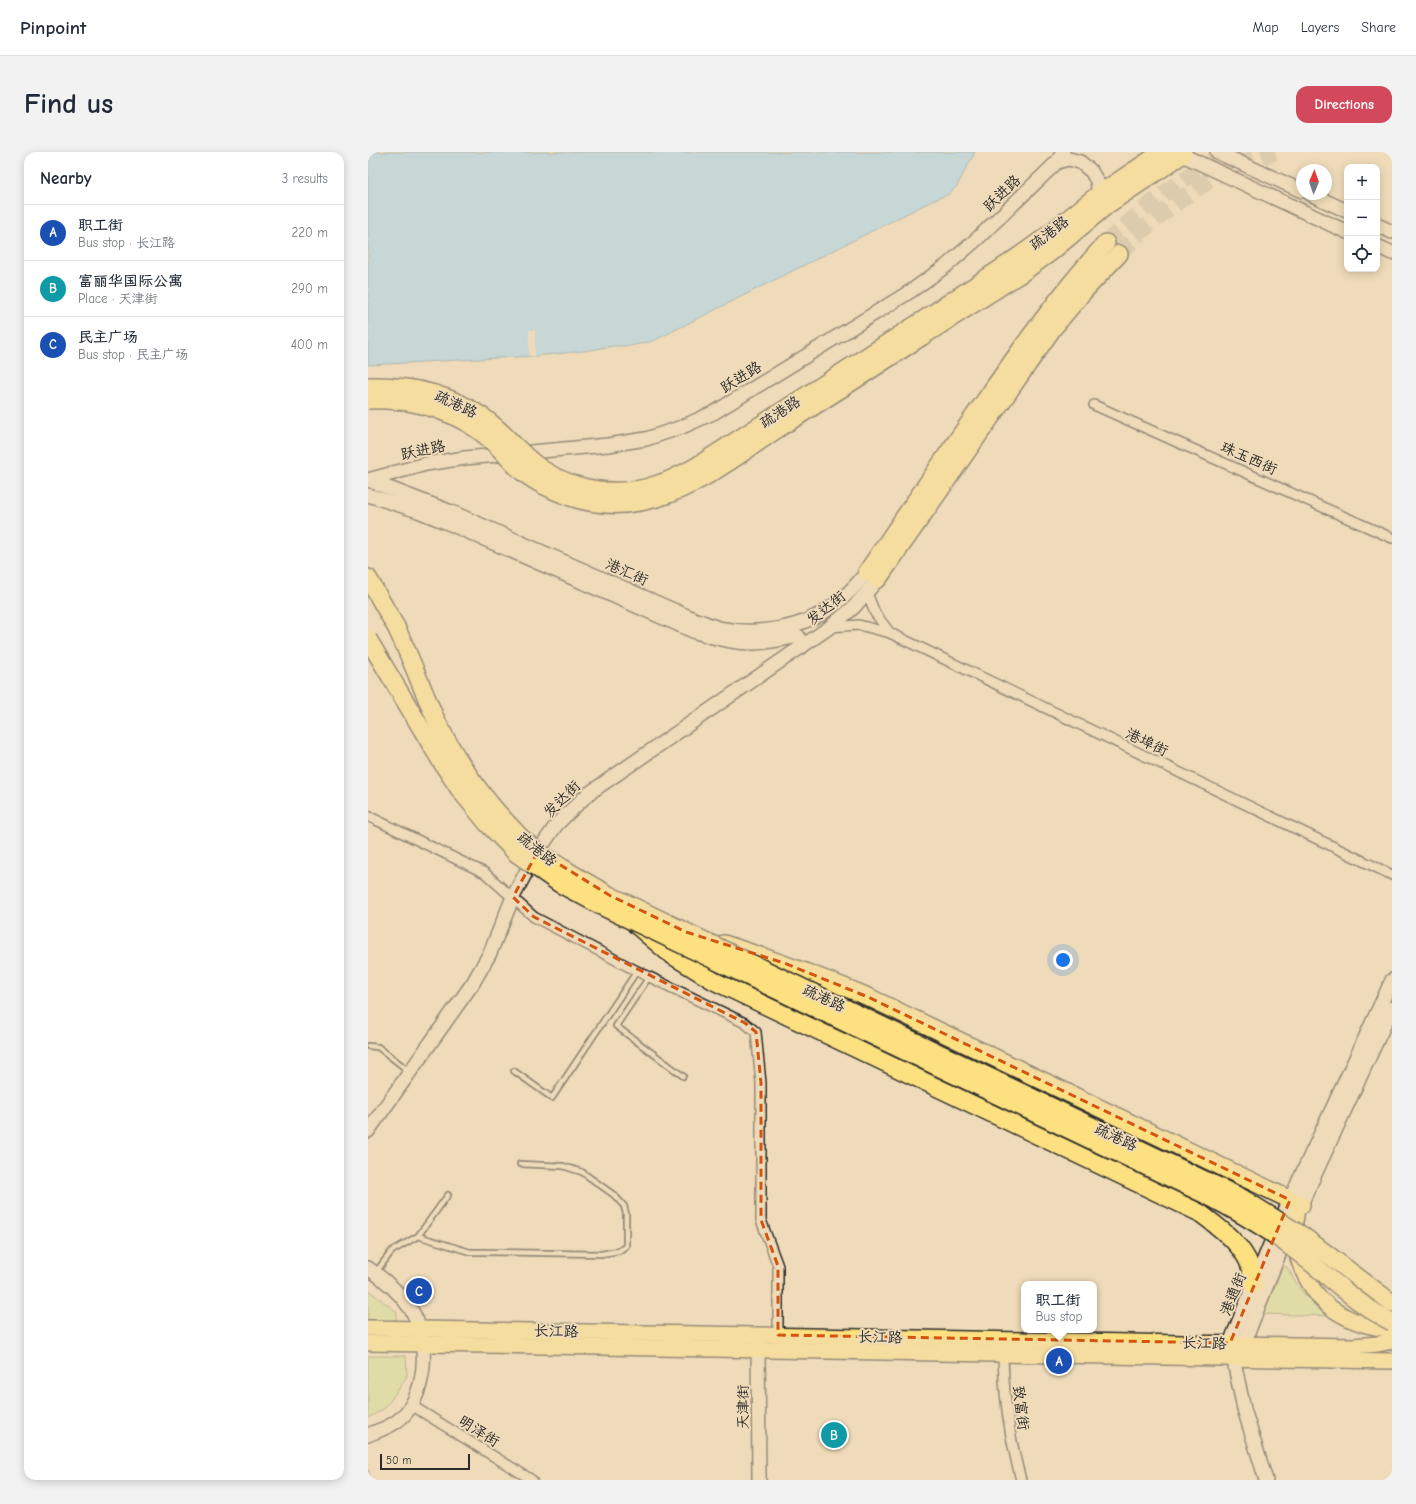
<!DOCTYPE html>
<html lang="en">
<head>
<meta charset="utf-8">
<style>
	:root { --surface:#fff; --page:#f2f2f3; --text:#1f2937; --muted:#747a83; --line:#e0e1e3; --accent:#d1495b }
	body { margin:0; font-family:"Comic Neue","LXGW WenKai TC",sans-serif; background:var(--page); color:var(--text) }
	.controls { position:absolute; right:12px; top:12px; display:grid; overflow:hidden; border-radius:8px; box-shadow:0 2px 10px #0003 }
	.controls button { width:36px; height:36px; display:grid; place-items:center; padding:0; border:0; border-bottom:1px solid var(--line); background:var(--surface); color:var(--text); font:20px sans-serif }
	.compass { position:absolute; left:928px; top:12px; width:36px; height:36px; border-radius:50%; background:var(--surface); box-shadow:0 2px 10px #0003; rotate:2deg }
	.scale { position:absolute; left:12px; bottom:10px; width:90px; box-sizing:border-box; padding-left:4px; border:2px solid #2b2b2b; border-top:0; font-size:11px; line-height:14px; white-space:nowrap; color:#2b2b2b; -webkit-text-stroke:3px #efdbb9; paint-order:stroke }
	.you { position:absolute; left:695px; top:808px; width:14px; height:14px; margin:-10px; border:3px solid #fff; border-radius:50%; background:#1a73e8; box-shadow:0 0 0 6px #1a73e833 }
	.badge { display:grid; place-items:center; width:26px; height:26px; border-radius:50%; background:var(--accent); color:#fff; font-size:13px; font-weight:700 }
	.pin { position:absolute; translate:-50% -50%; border:2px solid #fff; box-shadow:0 1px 4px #0006 }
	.popup { position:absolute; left:653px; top:1129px; width:76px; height:52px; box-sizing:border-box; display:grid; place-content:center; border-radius:8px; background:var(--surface); filter:drop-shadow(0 1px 3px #0005); font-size:13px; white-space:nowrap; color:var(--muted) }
	.popup b { font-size:15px; color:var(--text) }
	.popup::after { content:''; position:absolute; left:50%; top:100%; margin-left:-8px; border:8px solid transparent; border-top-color:var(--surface) }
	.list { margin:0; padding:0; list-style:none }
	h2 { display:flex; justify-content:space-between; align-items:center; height:52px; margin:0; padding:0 16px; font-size:17px }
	h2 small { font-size:13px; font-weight:400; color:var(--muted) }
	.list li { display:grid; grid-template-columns:26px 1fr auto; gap:12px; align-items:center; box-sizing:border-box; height:56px; padding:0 16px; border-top:1px solid var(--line) }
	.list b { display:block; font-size:15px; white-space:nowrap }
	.list p { margin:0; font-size:13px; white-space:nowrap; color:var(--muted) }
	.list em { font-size:13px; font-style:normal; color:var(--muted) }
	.icon { flex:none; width:22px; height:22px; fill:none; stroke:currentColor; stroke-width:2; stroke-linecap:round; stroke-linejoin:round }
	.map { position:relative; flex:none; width:1024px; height:1328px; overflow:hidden; border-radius:12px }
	header { display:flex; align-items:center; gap:24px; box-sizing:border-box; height:56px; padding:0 20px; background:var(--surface); border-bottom:1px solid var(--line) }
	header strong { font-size:19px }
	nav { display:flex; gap:22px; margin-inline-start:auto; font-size:14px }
	.intro { display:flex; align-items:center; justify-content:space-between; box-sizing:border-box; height:96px; padding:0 24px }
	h1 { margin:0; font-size:28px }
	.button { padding:10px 18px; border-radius:12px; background:var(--accent); color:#fff; font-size:14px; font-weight:700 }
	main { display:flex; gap:24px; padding:0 24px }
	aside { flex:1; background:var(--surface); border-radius:12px; box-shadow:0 2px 10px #0003 }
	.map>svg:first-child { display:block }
</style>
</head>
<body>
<header>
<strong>Pinpoint</strong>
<nav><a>Map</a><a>Layers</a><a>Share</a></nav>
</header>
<div class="intro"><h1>Find us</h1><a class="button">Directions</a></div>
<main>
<aside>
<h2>Nearby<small>3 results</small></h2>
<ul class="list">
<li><span class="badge" style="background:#1a4fb4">A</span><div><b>职工街</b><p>Bus stop · 长江路</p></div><em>220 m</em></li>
<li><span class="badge" style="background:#0f9aa8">B</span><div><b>富丽华国际公寓</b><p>Place · 天津街</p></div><em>290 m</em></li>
<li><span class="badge" style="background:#1a4fb4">C</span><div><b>民主广场</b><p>Bus stop · 民主广场</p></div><em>400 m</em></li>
</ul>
</aside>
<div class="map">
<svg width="1024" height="1328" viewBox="0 0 1024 1328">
	<rect width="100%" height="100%" fill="#efdbb9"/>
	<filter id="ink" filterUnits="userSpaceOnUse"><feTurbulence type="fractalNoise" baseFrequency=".025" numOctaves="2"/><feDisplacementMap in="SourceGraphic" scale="8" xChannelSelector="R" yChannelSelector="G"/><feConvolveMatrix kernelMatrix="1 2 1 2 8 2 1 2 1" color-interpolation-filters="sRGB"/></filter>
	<g filter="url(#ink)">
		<!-- green -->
		<g fill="#cedd90" stroke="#7c845e">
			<path d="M916 1115H919C923 1120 924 1126 928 1131 937 1146 951 1156 966 1164L892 1162C897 1151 907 1122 916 1115Z"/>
			<polygon points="0,1138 29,1160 27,1171 0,1170"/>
			<polygon points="0,1204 38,1204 39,1224 30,1238 17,1256 0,1266"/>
		</g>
		<!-- water -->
		<polygon fill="#94d2f5" stroke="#6a8fa4" points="0,0 607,0 589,34 581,42 564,49 285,189 262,194 245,194 217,199 167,204 0,213"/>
		<!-- pier -->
		<rect fill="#efdbb9" x="161" y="178" width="6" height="26"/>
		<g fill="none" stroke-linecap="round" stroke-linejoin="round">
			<!-- highway-tunnel -->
			<g stroke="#c8b89d" stroke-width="17" stroke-dasharray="17 8" stroke-linecap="butt">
				<path d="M738 91C776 56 816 23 863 0"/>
				<path d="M751 102C784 66 832 29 878 10 888 6 898 3 907 0"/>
			</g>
			<!-- lane casing -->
			<g stroke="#2b2b2b" stroke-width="8">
				<g id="lane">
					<polyline points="281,825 248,874 315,924"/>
					<polyline points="0,894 10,895 41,919"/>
					<polyline points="146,919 184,946 269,819"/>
					<polyline points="50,1084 102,1100 115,1100 233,1102 251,1099 258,1094 258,1062 256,1054 246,1043 214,1020 195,1014 152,1012"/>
					<polyline points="8,1120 24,1099 50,1084 80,1043"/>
				</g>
			</g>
			<!-- street casing -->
			<g stroke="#2b2b2b" stroke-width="12">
				<g id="street">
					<polyline points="726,253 1024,386"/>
					<polyline points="499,441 507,461 522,481"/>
					<polyline points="462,475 491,473 522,481 1024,723"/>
					<polyline points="0,664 117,721 166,765 269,819 377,871 388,880 393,931 393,1068 410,1114 410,1187"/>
					<path d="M635 1197C635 1243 641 1284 653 1328"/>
					<polyline points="43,1253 164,1328"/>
				</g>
			</g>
			<!-- secondary casing -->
			<g stroke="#2b2b2b" stroke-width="16">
				<g id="secondary">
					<polyline points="808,0 979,80"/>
					<polyline points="849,0 934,39"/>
					<polyline points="689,10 701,7 712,10 723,19 729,29 731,42"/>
					<polyline points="942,42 979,59"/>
					<polyline points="1009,73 1024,80"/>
					<polyline points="1009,94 1024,101"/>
					<polyline points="0,328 58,312 97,306 240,293 278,287 314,275 347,260 543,139 578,114 609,87 689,10 695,0"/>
					<path d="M0 328 86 361 328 468C336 470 343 474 351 476 391 484 436 477 469 451 480 442 490 431 499 420"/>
					<path d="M0 343 50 359 80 371 325 479C344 485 364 491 383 491 399 491 415 487 430 484L435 494"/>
					<polyline points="0,979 105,831 122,801 145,745 166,705 189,672 220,642 462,475 486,455 510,427"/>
					<polyline points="929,1061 1024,856"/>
					<path d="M0 1116C16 1127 31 1140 42 1156 63 1186 60 1248 28 1270 19 1276 9 1279 0 1283"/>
					<polyline points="390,1188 391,1328"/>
					<polyline points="870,1199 876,1191 919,1082"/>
					<polyline points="898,1328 876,1257 862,1191 908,1078 1024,828"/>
				</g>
			</g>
			<!-- primary casing -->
			<g stroke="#2b2b2b" stroke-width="18">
				<g id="primary">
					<path d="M928 1064C927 1070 926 1076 926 1082 927 1111 944 1145 969 1160 985 1170 1005 1176 1024 1177"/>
					<polyline points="0,1176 984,1194 1010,1192 1024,1189"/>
					<polyline points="0,1191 1024,1209"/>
				</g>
			</g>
			<!-- highway casing -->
			<g stroke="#2b2b2b" stroke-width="20">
				<g id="highway">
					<polyline points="546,174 644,109 675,87 731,42 794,0"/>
					<polyline points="553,185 652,122 683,100 739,53 814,3 815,0"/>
					<path d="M499 420C538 363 576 306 616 250 654 195 693 140 738 91"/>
					<polyline points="0,426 28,475"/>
					<polyline points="510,427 685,176 715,140 751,102"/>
					<path d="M268 773 302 802 346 829 832 1061C850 1075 874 1091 882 1114 884 1120 884 1127 886 1133"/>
					<path d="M356 792C405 808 453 825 500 845L933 1053"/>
				</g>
			</g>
			<!-- lane -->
			<use href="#lane" stroke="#efdbb9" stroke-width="4.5"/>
			<!-- street -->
			<use href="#street" stroke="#efdbb9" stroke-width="9"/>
			<!-- secondary -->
			<use href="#secondary" stroke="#efdbb9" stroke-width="13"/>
			<!-- primary -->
			<use href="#primary" stroke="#fde080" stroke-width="15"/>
			<!-- highway -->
			<use href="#highway" stroke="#fde080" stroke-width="17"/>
			<!-- tram -->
			<polyline stroke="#2b2b2b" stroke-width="1" points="0,1318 3,1328"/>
			<!-- highway-bridge casing -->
			<g stroke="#2b2b2b" stroke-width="20" stroke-linecap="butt">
				<g id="highway-bridge">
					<path d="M0 234C41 233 81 241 115 265 134 278 148 297 167 312 201 338 250 347 290 332 304 328 316 321 329 314L546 174"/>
					<path d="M0 248C46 246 91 259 125 290 136 300 145 313 157 322 170 332 186 339 202 345 285 373 349 317 414 274 461 245 507 215 553 185"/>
					<path d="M28 475C43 506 55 539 69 570 88 607 113 644 142 674 147 679 153 686 159 691 184 711 212 727 241 743L874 1046 935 1084 1024 1151"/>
					<path d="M0 487 71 606 92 638 119 671 148 701 192 732 235 755 834 1041C867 1058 899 1076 928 1099 957 1121 991 1154 1024 1170"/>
				</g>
			</g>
			<!-- highway-bridge -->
			<use href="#highway-bridge" stroke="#fde080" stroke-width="17"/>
		</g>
	</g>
	<!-- marked area -->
	<path d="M0 0H1024V1328H0ZM170 699 241 743 318 780 416 811 500 845 922 1048 862 1191 410 1183V1114L393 1068V931L388 880 377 871 166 765 145 745Z" fill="#efdbb9" fill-opacity=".55" fill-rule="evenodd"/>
	<path fill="none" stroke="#d5540f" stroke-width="3" stroke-dasharray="8 5" stroke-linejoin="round" d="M170 699 241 743 318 780 416 811 500 845 922 1048 862 1191 410 1183V1114L393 1068V931L388 880 377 871 166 765 145 745Z"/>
	<g text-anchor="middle" stroke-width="4" stroke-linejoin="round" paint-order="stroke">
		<!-- street labels -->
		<g font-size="15" fill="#2b2b2b" stroke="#efdbb9">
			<text transform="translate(634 41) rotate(-44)" y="5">跃进路</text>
			<text transform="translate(681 81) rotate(-38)" y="5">疏港路</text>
			<text transform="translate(373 225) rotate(-32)" y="5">跃进路</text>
			<text transform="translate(88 252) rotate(25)" y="5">疏港路</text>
			<text transform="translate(412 260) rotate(-33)" y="5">疏港路</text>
			<text transform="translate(55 298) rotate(-12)" y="5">跃进路</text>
			<text transform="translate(881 306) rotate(24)" y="5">珠玉西街</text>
			<text transform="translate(259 420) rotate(24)" y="5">港汇街</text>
			<text transform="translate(458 456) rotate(-39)" y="5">发达街</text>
			<text transform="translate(779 590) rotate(26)" y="5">港埠街</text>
			<text transform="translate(194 647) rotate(-45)" y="5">发达街</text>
			<text transform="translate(169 697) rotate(39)" y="5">疏港路</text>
			<text transform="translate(456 846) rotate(25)" y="5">疏港路</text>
			<text transform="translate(748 985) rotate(25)" y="5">疏港路</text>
			<text transform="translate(865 1142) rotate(-68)" y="5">港通街</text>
			<text transform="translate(188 1179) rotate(1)" y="5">长江路</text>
			<text transform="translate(512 1185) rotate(1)" y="5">长江路</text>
			<text transform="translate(836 1191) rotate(1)" y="5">长江路</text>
			<text transform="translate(375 1255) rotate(-90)" y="5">天津街</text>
			<text transform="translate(653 1256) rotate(83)" y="5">致富街</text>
			<text transform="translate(111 1279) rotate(32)" y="5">明泽街</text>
		</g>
	</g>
</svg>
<div class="controls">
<button>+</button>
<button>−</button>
<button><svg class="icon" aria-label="locate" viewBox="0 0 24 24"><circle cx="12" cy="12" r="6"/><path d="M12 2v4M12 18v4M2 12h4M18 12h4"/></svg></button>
</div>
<svg class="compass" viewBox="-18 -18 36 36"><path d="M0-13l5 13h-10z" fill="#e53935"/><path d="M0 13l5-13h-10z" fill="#747a83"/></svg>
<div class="scale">50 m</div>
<div class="you"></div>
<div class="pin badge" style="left:691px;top:1209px;background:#1a4fb4">A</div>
<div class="popup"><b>职工街</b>Bus stop</div>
<div class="pin badge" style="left:466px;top:1283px;background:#0f9aa8">B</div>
<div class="pin badge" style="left:51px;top:1139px;background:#1a4fb4">C</div>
</div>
</main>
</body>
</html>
